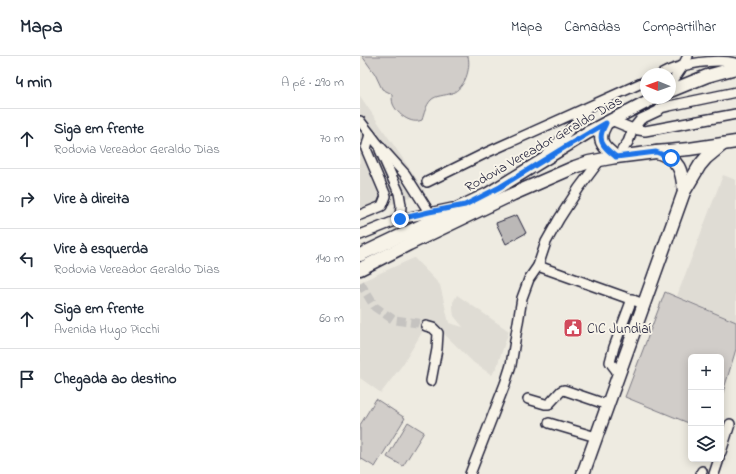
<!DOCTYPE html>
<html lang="pt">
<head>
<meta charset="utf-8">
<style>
	:root { --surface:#fff; --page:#f2f2f3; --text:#1f2937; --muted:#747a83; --line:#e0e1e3 }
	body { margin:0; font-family:"Indie Flower",sans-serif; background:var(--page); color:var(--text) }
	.controls { position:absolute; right:12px; bottom:12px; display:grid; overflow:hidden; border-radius:6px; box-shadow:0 2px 10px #0003 }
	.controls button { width:36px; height:36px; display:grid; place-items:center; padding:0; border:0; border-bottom:1px solid var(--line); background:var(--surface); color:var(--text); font:20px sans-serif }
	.compass { position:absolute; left:280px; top:12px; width:36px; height:36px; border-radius:50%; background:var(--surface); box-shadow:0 2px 10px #0003; rotate:271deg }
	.stop { position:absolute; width:12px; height:12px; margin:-9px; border:3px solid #1a73e8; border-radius:50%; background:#fff }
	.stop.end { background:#1a73e8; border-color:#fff; box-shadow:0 1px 4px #0008 }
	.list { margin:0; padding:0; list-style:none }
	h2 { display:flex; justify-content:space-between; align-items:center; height:52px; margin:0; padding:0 16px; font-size:17px }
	h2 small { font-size:13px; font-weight:400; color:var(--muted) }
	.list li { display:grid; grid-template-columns:26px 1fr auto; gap:12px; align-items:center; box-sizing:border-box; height:60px; padding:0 16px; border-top:1px solid var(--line) }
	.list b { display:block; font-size:15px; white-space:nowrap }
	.list p { margin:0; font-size:13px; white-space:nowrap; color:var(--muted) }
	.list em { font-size:13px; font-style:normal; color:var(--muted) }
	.icon { flex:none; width:22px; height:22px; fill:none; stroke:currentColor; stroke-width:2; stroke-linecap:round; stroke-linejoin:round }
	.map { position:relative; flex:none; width:376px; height:418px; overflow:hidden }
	header { display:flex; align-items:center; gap:24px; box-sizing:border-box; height:56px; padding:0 20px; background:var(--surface); border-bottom:1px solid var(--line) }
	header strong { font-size:19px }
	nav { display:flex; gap:22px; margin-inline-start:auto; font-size:14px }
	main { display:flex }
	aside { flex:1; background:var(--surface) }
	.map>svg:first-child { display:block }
</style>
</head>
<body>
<header>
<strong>Mapa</strong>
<nav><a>Mapa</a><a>Camadas</a><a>Compartilhar</a></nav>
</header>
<main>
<aside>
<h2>4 min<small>A pé · 290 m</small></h2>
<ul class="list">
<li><svg class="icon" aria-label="ahead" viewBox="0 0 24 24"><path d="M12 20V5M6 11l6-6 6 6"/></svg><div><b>Siga em frente</b><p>Rodovia Vereador Geraldo Dias</p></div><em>70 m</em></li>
<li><svg class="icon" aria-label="right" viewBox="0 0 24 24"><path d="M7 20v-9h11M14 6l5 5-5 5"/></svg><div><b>Vire à direita</b></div><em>20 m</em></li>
<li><svg class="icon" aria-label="left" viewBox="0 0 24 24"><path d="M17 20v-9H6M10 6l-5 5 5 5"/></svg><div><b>Vire à esquerda</b><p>Rodovia Vereador Geraldo Dias</p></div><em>140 m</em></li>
<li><svg class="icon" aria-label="ahead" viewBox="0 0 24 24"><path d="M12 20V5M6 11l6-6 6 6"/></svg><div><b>Siga em frente</b><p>Avenida Hugo Picchi</p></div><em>60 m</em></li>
<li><svg class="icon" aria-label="arrive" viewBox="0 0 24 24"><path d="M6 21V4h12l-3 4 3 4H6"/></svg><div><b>Chegada ao destino</b></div></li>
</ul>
</aside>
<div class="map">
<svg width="376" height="418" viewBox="0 0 376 418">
	<rect width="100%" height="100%" fill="#eeebe1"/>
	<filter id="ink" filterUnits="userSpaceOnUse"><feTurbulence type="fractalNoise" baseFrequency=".025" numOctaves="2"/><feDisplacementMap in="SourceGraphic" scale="8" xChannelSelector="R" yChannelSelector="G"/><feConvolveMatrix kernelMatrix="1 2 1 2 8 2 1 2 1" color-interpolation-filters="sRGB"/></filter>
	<g filter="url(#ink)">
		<!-- built -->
		<g fill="#dfdcd4">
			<polygon points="0,40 65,135 22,152 0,163"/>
			<polygon points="363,119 376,124 376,266 317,240"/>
			<polygon points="54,202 80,229 89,267 103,271 94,260 93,253 93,246 97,239 149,275 137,310 132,319 114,307 76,270 67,268 43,308 21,337 0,322 0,226"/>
		</g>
		<!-- green -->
		<g fill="#d1cdc9" stroke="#7a7882">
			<path d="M2 0H108C111 13 105 32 92 37 85 40 76 39 71 44 66 49 64 58 62 64 51 69 37 58 33 48 32 45 32 41 32 38L22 33 15 18Z"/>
			<polygon points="305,236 376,266 376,293 361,343 361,301 331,301 331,368 265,341"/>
			<polygon points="16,343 45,362 15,411 0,402 0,369"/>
			<polygon points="48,366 64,376 43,410 27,401"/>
		</g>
		<!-- building -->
		<polygon fill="#bbb8b7" stroke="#22223b" points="157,159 166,177 146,188 136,167"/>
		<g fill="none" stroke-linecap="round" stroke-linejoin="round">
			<!-- minor-tunnel -->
			<polyline stroke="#c5c3c0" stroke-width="9" stroke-dasharray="9 4.5" stroke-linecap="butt" points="0,227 15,251 34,264 58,267 66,270"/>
			<!-- minor casing -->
			<g stroke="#22223b" stroke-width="12">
				<g id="minor">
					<path d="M302 18C308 15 314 12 320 11 335 6 360 3 376 7"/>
					<polyline points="310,29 321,13 328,0"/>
					<polyline points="251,64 273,73 285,75 376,58"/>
					<polyline points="0,65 17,87 45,118 69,156"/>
					<polyline points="20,94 39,137 41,149 40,163"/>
					<polyline points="186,99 215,68 226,53"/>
					<polyline points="261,101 262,94 268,86 273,73 281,63 298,55 301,52 309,50 376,36"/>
					<polyline points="67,126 128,96 286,25"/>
					<polyline points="0,159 22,150 26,140 6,93 10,78"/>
					<polyline points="0,179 40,163 92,152"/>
					<polyline points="178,210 284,248"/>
					<polyline points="66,270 73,272 78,277 77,293 71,325"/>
					<polyline points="259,318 250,306 254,291 272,243"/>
					<polyline points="168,343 185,348 189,348 201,335 204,334 248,349"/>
					<polyline points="189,367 236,381"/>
					<polyline points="361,396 370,368"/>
					<polyline points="110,418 145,328 151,309 162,242 169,223 178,210 186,186 199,163 219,132 240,104"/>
					<polyline points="341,418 342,415"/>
					<polyline points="354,418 359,403"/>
				</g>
			</g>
			<!-- major casing -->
			<g stroke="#22223b" stroke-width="15">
				<g id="major">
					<polyline points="310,35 347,20 376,12"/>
					<path d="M246 67C245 70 243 73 242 76 238 88 248 94 256 101"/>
					<path d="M297 96C320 104 322 114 324 136"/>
					<polyline points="0,199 128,138 227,77 294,42"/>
					<polyline points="0,213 49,188 153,138 215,111 229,106 256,101 296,96 329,93 376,86"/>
					<polyline points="223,418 324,136 340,109 346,102 363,88"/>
				</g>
			</g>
			<!-- minor -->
			<use href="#minor" stroke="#f7f3e8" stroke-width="9"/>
			<!-- major -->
			<use href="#major" stroke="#f7f3e8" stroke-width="12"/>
		</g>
	</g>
	<g fill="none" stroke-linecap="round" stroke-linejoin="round" filter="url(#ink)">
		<!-- route -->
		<path stroke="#1a73e8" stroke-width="5" d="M40 163 69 156 105 149 140 131 205 91 246 67C245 70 243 73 242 76 238 88 248 94 256 101L296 96 311 102"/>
	</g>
	<!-- icons -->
	<defs>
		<g id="civic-square" transform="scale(1)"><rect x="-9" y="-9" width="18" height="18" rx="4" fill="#d1495b" stroke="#f7f3e8"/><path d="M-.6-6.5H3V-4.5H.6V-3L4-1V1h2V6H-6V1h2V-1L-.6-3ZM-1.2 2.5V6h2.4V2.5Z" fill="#fff"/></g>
	</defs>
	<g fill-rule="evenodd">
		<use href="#civic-square" x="213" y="272"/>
	</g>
	<g text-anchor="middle" stroke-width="4" stroke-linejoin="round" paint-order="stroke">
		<!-- street labels -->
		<g font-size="14" fill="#22223b" stroke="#f7f3e8">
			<text transform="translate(183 87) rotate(-30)" y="5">Rodovia Vereador Geraldo Dias</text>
		</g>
		<!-- poi labels -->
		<g font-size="14" fill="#22223b" stroke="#f7f3e8" text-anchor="start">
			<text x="227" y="277">CIC Jundiaí</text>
		</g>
	</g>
</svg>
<div class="controls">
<button>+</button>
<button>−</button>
<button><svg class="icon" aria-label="layers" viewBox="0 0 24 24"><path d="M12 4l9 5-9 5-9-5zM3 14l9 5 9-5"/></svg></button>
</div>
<svg class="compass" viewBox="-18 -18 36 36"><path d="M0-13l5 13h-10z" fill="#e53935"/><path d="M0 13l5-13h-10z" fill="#747a83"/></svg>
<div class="stop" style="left:311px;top:102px"></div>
<div class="stop end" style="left:40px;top:163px"></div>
</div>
</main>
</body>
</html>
